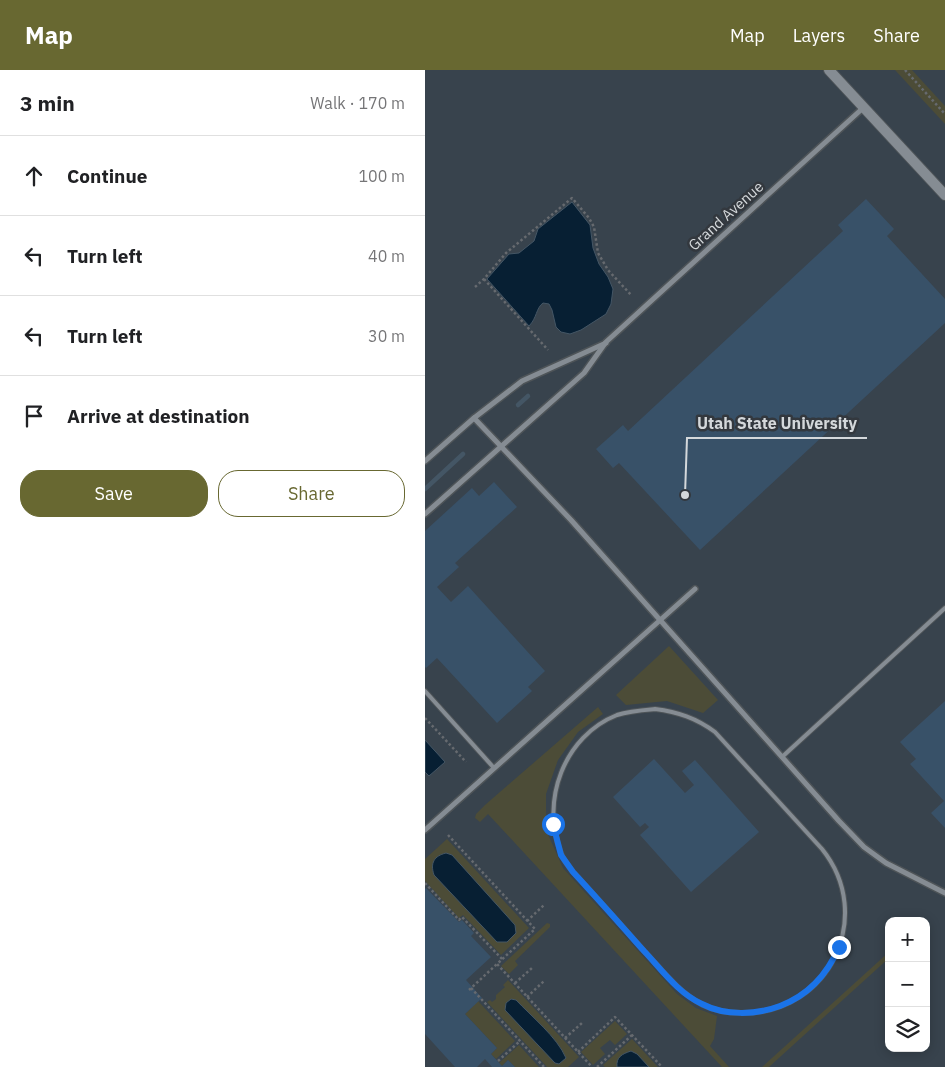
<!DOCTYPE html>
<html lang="en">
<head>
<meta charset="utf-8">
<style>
	:root { --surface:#fff; --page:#f6f6f6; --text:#202124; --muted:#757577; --line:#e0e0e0; --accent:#686831 }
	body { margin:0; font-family:"IBM Plex Sans",sans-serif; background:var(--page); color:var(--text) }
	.controls { position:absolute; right:15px; bottom:15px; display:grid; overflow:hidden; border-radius:10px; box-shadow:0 2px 12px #0003 }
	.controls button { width:45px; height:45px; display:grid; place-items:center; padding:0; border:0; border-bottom:1px solid var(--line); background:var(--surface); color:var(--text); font:25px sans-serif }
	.stop { position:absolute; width:15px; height:15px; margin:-11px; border:4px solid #1a73e8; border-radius:50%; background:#fff }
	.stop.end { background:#1a73e8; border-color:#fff; box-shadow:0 1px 5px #0008 }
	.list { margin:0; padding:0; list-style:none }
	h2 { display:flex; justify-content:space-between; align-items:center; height:65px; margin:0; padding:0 20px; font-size:21px }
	h2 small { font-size:16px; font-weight:400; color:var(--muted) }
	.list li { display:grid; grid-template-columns:32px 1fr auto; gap:15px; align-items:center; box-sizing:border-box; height:80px; padding:0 20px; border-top:1px solid var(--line) }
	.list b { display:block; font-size:19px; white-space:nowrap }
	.list em { font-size:16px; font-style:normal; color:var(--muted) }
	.actions { display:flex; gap:10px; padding:15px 20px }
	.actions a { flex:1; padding:11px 0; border:1px solid var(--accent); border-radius:20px; text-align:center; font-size:18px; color:var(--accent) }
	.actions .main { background:var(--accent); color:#fff }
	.icon { flex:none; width:28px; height:28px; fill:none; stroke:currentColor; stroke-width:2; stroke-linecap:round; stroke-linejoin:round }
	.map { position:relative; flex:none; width:520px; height:997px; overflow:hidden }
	header { display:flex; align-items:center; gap:30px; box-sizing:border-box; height:70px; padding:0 25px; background:var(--accent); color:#fff }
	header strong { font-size:24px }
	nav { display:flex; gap:28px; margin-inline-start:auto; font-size:18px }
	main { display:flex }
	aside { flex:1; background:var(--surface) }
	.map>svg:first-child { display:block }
</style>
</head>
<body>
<header>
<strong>Map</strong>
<nav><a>Map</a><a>Layers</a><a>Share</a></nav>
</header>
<main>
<aside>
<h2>3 min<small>Walk · 170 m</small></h2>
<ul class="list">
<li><svg class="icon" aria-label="ahead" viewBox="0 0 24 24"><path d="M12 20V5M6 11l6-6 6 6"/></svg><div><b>Continue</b></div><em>100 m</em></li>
<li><svg class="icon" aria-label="left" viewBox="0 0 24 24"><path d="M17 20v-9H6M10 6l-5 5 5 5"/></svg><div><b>Turn left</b></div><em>40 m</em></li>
<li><svg class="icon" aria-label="left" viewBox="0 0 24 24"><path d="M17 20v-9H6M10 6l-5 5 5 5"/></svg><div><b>Turn left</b></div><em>30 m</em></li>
<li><svg class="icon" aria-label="arrive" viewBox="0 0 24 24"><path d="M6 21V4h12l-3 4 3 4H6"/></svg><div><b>Arrive at destination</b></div></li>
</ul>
<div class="actions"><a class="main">Save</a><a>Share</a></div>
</aside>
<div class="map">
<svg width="520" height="997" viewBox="0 0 520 997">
	<rect width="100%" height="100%" fill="#33383e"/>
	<!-- built -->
	<path fill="#38434d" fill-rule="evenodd" d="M0 0H520V997H0ZM464 851H501V978H464Z"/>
	<!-- green -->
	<g fill="#4c4c37">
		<polygon points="470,0 487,0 520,36 520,54"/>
		<polygon points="244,576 293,630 278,643 242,631 201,635 191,625"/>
		<polygon points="173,637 178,644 153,662 133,690 121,724 121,760 138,798 252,924 271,938 292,946 289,969 285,976 304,997 297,997 63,744 55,752 50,748 51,744 60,735"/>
		<polygon points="22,769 104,858 76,885 38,845 34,848 0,811 0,789"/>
		<polygon points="122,853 125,854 125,857 90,891 93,895 84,904 76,896"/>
		<polygon points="464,882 464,888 344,997 337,997"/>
		<polygon points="83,910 154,987 143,997 122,997 62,932 65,930 67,932 71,929 71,925 80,917 78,915"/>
		<polygon points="53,931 90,971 71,989 66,984 72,978 40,944"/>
		<polygon points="190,951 202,964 190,975 185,970 175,978 180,984 168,995 156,982"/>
		<polygon points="207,969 233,997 180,997 178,995"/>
		<polygon points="94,975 114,997 90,997 83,990 77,996 74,993"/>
	</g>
	<!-- water -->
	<g fill="#071f33" stroke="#445665">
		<path d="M147 132 165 155 168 178 174 194 183 207 188 219 186 234 181 244 156 260 145 264 136 262 131 257 127 240 124 234 118 233C111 238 112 248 104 256L62 209 84 184 94 183 109 171 113 159Z"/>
		<polygon points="0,670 20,692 4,706 0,702"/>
		<path d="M21 783 27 785 90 855 91 863 82 872H72L9 805C5 793 9 786 21 783Z"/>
		<path d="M86 929 91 930C106 946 132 967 141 988L134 994 130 993 80 940 81 933Z"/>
		<path d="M206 981 212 984 224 997H192C191 987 197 984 206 981Z"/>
	</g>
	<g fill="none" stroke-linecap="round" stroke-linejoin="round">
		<!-- stream -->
		<g stroke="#445665" stroke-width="4.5">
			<polyline points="93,335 103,326"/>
			<polyline points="0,419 38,384"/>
		</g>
	</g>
	<!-- building -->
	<g fill="#385168">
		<polygon points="441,129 469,159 462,166 520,229 520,253 275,480 194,393 188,398 171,379 198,355 203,361 418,161 413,155"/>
		<polygon points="69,412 92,437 30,493 34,497 12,517 26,532 43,516 120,601 103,617 107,621 72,653 12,588 1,598 0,597 0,461 47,418 54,426"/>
		<polygon points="520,631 520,758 506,743 519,731 485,694 491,689 475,672"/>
		<polygon points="229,689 260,723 269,715 257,701 270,690 334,762 266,822 215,765 224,757 220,753 215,757 188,727"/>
		<polygon points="1,818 34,852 37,850 49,863 46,866 66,887 41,910 57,928 40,944 72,978 66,984 77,996 83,990 90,997 67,997 60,989 52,997 30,997 0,964 0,819"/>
	</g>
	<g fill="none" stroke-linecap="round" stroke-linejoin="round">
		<!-- lane casing -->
		<g stroke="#4e5458" stroke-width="6">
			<g id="lane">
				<polyline points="0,621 69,698"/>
				<path d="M230 639C253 642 271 648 290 662L397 779C451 846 404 943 318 943 305 943 290 941 278 935 254 923 237 900 219 881 196 855 172 828 148 802 143 796 138 790 136 783 115 731 139 666 192 645 204 641 218 640 230 639Z"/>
				<polyline points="357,687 520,538"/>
			</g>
		</g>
		<!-- street casing -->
		<g stroke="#4e5458" stroke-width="8">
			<g id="street">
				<polyline points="49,348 146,450 414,751 439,777 461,793 520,823"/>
				<polyline points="0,391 49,348 97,311 181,273"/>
				<polyline points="0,444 159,303 181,272 438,38"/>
				<polyline points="0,760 270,519"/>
			</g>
		</g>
		<!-- secondary casing -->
		<g stroke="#4e5458" stroke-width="12">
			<polyline id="secondary" points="404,0 520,125"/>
		</g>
		<!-- path -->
		<g stroke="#666a6f" stroke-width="2.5" stroke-dasharray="2.5 2.5" stroke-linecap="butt">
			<polyline points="480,0 520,44"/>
			<polyline points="59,209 123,280"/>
			<polyline points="50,217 59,209 81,183 147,128 164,148 169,157 173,183 183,200 207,226"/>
			<polyline points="0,648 41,692"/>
			<polyline points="23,765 110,859 72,894 167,997"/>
			<polyline points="0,813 34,850 37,847 77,889"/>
			<polyline points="102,851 119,835"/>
			<polyline points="90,913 107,898"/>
			<polyline points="46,918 119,997"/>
			<polyline points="44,920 72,894"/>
			<polyline points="102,927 119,911"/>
			<polyline points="140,968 157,953"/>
			<polyline points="153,982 190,947 237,997"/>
			<polyline points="73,991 95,971"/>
			<polyline points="172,997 207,965"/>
		</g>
		<!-- lane -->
		<use href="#lane" stroke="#858c93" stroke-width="4"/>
		<!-- street -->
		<use href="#street" stroke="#858c93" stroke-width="5"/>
		<!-- secondary -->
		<use href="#secondary" stroke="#858c93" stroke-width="10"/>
	</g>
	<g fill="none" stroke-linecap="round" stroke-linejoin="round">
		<!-- route -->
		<path stroke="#1a73e8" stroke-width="6" d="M128 754 136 785 148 802C172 828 195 854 219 881 237 900 253 923 277 934 300 946 331 945 355 936 384 925 402 905 414 877"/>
	</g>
	<g text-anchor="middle" stroke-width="5" stroke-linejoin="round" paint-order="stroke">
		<!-- street labels -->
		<g font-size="15" fill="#d4d8db" stroke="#33383e">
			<text transform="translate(301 146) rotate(-42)" y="5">Grand Avenue</text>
		</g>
	</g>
	<!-- callouts -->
	<path fill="none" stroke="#d4d8db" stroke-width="2" d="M260 425L262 368H442"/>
	<circle fill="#d4d8db" stroke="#33383e" stroke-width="2" cx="260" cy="425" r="5"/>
	<g font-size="16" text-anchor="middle" font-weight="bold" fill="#d4d8db" stroke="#33383e" stroke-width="5" stroke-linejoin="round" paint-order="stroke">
		<text x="352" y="359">Utah State University</text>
	</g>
</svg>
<div class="controls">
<button>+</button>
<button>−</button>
<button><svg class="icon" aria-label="layers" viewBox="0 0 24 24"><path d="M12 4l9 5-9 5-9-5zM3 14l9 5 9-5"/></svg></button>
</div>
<div class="stop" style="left:128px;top:754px"></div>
<div class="stop end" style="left:414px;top:877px"></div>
</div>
</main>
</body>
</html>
